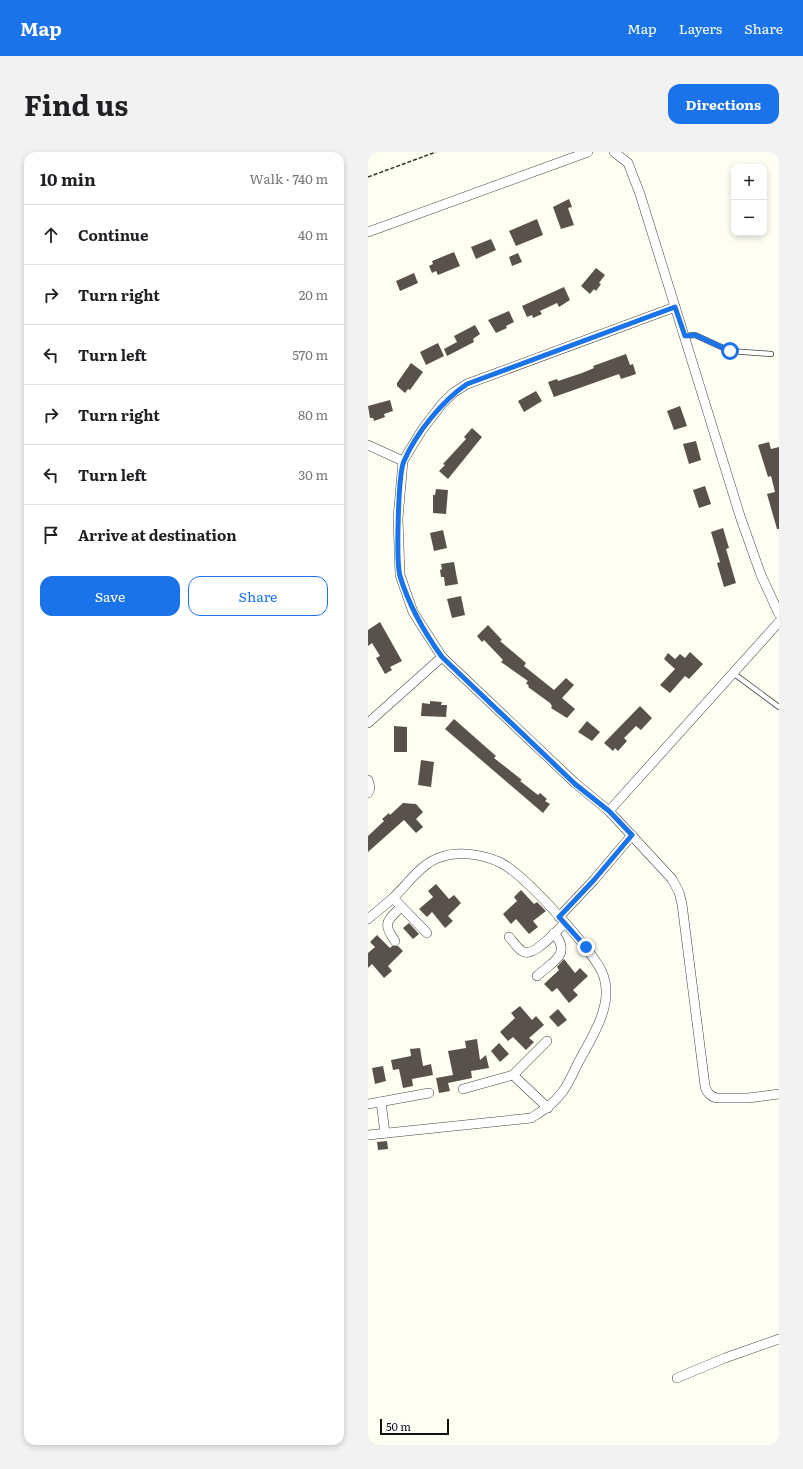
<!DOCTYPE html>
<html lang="en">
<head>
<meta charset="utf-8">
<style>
	:root { --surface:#fff; --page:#f2f2f2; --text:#202124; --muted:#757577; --line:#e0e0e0; --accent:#1a73e8 }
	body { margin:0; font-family:Literata,serif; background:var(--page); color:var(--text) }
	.controls { position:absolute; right:12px; top:12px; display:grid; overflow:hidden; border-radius:8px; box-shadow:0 2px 6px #0003 }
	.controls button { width:36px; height:36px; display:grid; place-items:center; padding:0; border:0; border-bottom:1px solid var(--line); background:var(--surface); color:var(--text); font:20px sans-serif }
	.scale { position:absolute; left:12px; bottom:10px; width:69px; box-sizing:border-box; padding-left:4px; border:2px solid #101010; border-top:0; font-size:11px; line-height:14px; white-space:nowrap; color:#101010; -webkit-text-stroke:3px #fff; paint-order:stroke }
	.stop { position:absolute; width:12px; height:12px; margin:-9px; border:3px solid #1a73e8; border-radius:50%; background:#fff }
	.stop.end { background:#1a73e8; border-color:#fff; box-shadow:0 1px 4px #0008 }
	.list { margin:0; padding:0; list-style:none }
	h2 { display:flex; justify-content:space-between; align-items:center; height:52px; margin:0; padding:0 16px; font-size:17px }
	h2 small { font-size:13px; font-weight:400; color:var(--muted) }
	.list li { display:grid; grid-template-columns:26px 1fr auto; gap:12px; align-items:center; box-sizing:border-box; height:60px; padding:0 16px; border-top:1px solid var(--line) }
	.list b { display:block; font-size:15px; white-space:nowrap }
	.list em { font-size:13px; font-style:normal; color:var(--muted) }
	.actions { display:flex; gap:8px; padding:12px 16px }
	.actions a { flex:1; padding:9px 0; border:1px solid var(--accent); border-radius:12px; text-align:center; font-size:14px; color:var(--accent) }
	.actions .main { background:var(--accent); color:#fff }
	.icon { flex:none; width:22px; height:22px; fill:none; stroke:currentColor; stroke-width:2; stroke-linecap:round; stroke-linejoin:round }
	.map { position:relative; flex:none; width:411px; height:1293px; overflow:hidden; border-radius:12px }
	header { display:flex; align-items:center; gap:24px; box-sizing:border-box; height:56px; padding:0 20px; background:var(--accent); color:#fff }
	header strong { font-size:19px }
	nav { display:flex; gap:22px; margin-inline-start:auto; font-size:14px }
	.intro { display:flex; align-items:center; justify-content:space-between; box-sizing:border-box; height:96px; padding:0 24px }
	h1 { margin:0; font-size:28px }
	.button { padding:10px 18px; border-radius:12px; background:var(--accent); color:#fff; font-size:14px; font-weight:700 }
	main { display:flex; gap:24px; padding:0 24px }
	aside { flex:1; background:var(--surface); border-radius:12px; box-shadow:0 2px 6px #0003 }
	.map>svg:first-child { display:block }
</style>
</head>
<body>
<header>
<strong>Map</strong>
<nav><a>Map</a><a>Layers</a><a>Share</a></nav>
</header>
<div class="intro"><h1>Find us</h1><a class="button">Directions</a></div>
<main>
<aside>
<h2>10 min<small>Walk · 740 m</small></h2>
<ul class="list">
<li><svg class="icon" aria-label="ahead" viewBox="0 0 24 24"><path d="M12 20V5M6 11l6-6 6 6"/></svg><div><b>Continue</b></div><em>40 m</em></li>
<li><svg class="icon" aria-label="right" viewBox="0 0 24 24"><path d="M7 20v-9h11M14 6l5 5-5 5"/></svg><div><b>Turn right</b></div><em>20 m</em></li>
<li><svg class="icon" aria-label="left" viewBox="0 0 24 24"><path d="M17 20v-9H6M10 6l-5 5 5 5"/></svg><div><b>Turn left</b></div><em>570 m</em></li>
<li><svg class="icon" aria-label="right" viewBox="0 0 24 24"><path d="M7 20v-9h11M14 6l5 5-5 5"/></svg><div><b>Turn right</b></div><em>80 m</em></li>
<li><svg class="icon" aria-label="left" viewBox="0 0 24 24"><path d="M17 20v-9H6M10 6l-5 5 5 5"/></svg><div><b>Turn left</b></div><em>30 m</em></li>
<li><svg class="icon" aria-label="arrive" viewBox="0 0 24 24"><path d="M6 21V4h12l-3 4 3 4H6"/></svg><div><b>Arrive at destination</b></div></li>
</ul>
<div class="actions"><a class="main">Save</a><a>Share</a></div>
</aside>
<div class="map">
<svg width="411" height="1293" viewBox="0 0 411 1293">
	<rect width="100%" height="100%" fill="#fffef3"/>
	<!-- building -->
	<g fill="#59524c">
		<polygon points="201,47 204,55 200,56 206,73 193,77 185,55"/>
		<polygon points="169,67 175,83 148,94 141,79"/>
		<polygon points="123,87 128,98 108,107 103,95"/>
		<polygon points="86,100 92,114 70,123 68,119 64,121 61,114 65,112 64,109"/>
		<polygon points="150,101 154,110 144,114 141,105"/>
		<polygon points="228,116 237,123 231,131 233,132 228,139 226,137 222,142 213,134"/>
		<polygon points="46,121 50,131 32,139 28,129"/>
		<polygon points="196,135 202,148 191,155 189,151 172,159 174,162 165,166 164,163 159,165 154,154"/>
		<polygon points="141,159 146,170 138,174 139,176 128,181 120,168"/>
		<polygon points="107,173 112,182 105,187 106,190 79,204 76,197 89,190 86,184"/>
		<polygon points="70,191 76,204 58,213 52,200"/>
		<polygon points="258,202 262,213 265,212 268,222 253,227 251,222 186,245 180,230 189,227 190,229 214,221 226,216 225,214"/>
		<polygon points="43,211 55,220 42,238 40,237 37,241 29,234 29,231"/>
		<polygon points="168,239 174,249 156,260 150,249"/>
		<polygon points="22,248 25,259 16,262 17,265 6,269 5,266 2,266 0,254"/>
		<polygon points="312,254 319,274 306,278 299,259"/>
		<polygon points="104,276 114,285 80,327 71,319 77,313 75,312 98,287 96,285"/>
		<polygon points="328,289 333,308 321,312 315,292"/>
		<polygon points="401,290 403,297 411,295 411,377 409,377 399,342 407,340 403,324 400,325 390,293"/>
		<polygon points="337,334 343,352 331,356 325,338"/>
		<polygon points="68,337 80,338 78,362 65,361 65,343 67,343"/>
		<polygon points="355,376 361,396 358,397 368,431 356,435 349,411 352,410 343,380"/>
		<polygon points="75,378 79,396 66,399 62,381"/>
		<polygon points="86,410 90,432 77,434 76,425 73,425 72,418 74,417 73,412"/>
		<polygon points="93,444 97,463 84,466 79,447"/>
		<polygon points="12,470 34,509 22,515 24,518 17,522 8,506 12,504 4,491 0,494 0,478"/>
		<polygon points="120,473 134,488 132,489 158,511 156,514 186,538 198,526 206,533 194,546 207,557 199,566 183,556 184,554 182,551 160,535 161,534 158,531 160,529 133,510 135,508 116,488 114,490 109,484"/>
		<polygon points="322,500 335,512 321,527 317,524 302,541 292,533 307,517 296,507 300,501 307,507 312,502 317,506"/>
		<polygon points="62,549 74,550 73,553 79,553 78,565 53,564 54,551 62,552"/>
		<polygon points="272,554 284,566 273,578 268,574 256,586 259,589 250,599 247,596 245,599 236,591"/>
		<polygon points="86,567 128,604 126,606 154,628 152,629 170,643 172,641 179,647 177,649 182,652 175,661 77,577"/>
		<polygon points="219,569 232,580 224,589 210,580"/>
		<polygon points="26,574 39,575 39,600 26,600"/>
		<polygon points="53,608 66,610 63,635 50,633"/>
		<polygon points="35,651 48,652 55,660 48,667 55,675 48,681 36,668 0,700 0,684 16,669 14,667 21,661 22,663"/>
		<polygon points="68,732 81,747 86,743 93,751 80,764 85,769 77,776 64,760 59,765 51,757 65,745 60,739"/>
		<polygon points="153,738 166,752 169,750 178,759 165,769 170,775 161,782 148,767 143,772 135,762 149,749 146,745"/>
		<polygon points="41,771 51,782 45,787 35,776"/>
		<polygon points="9,783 22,796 24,794 30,794 35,799 20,814 24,819 16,826 4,812 0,816 0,801 7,795 2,790"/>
		<polygon points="196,807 207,821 212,816 220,824 205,838 210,843 201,851 189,836 184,840 176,832 191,818 189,815"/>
		<polygon points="152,854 164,868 168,864 176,873 161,886 166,890 158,898 145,885 140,889 132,880 147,866 143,861"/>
		<polygon points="190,857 199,868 190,875 181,865"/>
		<polygon points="109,887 112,908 118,903 121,916 103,919 104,926 80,931 82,939 71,941 68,926 85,923 80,899 98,896 97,889"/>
		<polygon points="131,891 141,902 132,910 123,899"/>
		<polygon points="52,896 55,914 63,912 65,923 44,927 45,934 35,936 31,917 25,918 23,908 43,904 42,897"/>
		<polygon points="15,914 18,929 7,932 4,916"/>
		<polygon points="19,989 20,997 10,998 9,990"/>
	</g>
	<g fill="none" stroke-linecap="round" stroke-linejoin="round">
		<!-- lane casing -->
		<g stroke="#434343" stroke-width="6">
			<g id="lane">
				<polyline points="317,184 327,183 362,199 403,202"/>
				<polyline points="365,521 411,555"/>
			</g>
		</g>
		<!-- street casing -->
		<g stroke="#434343" stroke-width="10">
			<g id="street">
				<polyline points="246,0 260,11 272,42 373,367 393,423 411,462"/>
				<polyline points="0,80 220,0"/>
				<path d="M307 155 99 232 85 241 73 253 54 278 35 309 30 366 32 423 45 460 74 505 207 631 241 659 304 727 311 740 314 752 337 934C338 940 343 945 349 946H380L411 942"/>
				<polyline points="0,293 35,309"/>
				<polyline points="0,571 74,505"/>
				<polyline points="0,628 2,636 0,641"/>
				<polyline points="241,659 411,470"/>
				<polyline points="25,746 59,781"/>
				<polyline points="191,765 226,728 264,683"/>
				<path d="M0 767C8 760 17 753 25 746 40 732 53 711 73 705 90 699 112 702 129 709 153 718 223 796 234 820 248 852 223 886 209 913 204 923 199 936 191 944 183 954 174 959 163 966L0 983"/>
				<path d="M141 785C145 789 149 796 154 799 165 807 189 778 197 771"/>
				<path d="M27 789C14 771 19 769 33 755"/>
				<path d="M169 824C185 809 204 803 186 781"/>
				<polyline points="145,923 180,956"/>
				<polyline points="95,937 145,923 179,889"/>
				<polyline points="13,950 17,981"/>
				<polyline points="0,952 61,941"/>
				<polyline points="309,1226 357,1206 411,1187"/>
			</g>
		</g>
		<!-- path -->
		<polyline stroke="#323232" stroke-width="1.5" stroke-dasharray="4 2" stroke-linecap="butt" points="0,25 68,0"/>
		<!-- lane -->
		<use href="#lane" stroke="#fff" stroke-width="4.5"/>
		<!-- street -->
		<use href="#street" stroke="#fff" stroke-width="9"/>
	</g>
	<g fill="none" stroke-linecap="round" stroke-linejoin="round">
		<!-- route -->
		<path stroke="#1a73e8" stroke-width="5" d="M218 795 191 765 226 728 264 683 241 659 207 632 74 505C56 480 41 454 32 424 28 409 30 322 36 309 48 281 75 248 99 232L307 155 317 184 327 183 362 199"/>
	</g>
</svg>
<div class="controls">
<button>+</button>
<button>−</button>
</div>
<div class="scale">50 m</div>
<div class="stop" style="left:362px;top:199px"></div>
<div class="stop end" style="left:218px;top:795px"></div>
</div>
</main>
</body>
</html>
